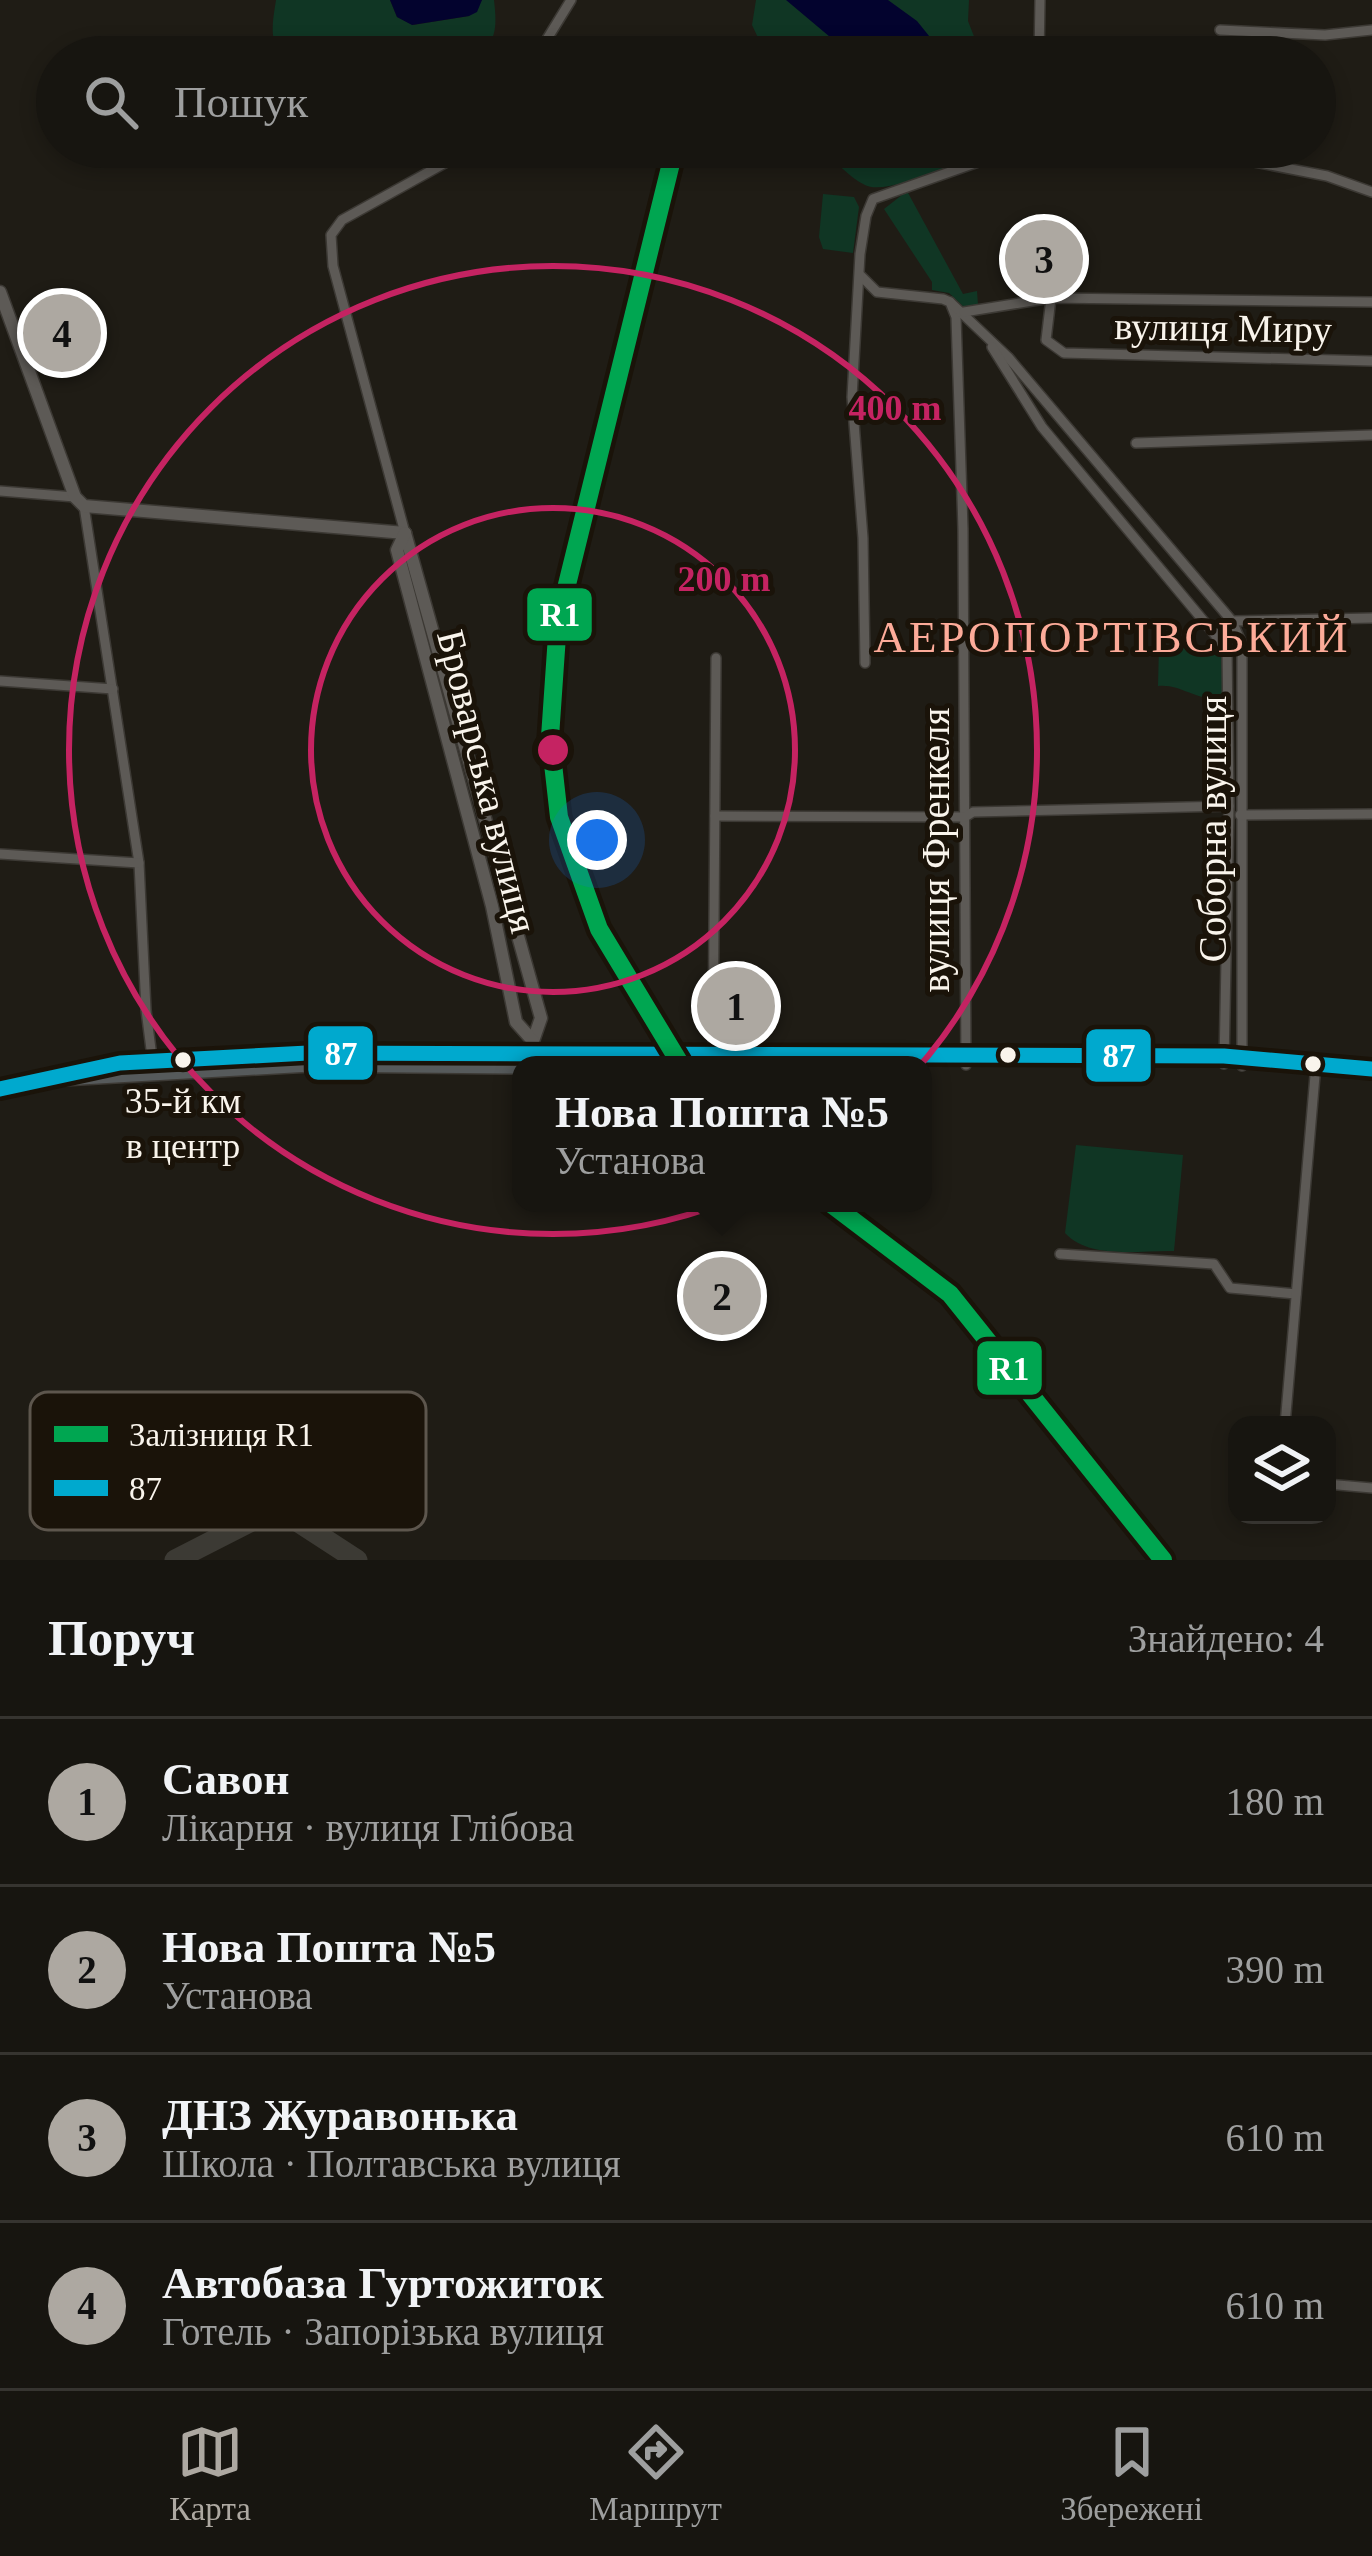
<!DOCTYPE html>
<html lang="uk">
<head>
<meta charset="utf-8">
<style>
	:root { --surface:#171510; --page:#201e19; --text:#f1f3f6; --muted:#9e9f9f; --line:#363430; --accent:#ada8a1 }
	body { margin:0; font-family:Georgia,serif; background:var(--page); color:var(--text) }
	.controls { position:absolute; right:36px; bottom:36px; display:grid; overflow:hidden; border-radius:24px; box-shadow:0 6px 18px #0003 }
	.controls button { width:108px; height:108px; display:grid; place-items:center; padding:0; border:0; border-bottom:3px solid var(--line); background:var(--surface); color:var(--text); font:60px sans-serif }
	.you { position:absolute; left:597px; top:840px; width:42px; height:42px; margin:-30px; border:9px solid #fff; border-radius:50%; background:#1a73e8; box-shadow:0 0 0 18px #1a73e833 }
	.badge { display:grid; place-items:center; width:78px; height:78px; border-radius:50%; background:var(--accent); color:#111; font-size:39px; font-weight:700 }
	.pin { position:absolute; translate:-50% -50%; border:6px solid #fff; box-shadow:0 3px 12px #0006 }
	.popup { position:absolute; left:512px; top:1056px; width:420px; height:156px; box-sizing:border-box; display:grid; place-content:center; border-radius:24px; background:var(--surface); filter:drop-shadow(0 3px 9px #0005); font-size:39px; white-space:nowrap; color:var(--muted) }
	.popup b { font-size:45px; color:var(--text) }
	.popup::after { content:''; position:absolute; left:50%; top:100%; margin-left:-24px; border:24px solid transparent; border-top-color:var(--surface) }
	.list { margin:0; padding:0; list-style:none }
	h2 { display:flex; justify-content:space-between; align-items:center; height:156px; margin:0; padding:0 48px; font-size:51px }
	h2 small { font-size:39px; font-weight:400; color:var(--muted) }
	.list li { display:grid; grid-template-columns:78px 1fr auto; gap:36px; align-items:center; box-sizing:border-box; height:168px; padding:0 48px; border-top:3px solid var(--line) }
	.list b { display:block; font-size:45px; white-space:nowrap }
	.list p { margin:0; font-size:39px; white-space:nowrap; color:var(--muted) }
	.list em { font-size:39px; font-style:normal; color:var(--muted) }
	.icon { flex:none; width:66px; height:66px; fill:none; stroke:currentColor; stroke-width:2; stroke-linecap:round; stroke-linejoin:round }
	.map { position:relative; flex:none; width:1372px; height:1560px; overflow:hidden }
	.search { position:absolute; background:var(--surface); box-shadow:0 6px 18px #0003; left:36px; right:36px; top:36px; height:132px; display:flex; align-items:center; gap:30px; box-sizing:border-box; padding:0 42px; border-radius:66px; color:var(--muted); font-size:45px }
	.sheet { height:828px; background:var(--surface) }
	nav { display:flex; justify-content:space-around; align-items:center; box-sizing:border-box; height:168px; border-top:3px solid var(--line); background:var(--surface); font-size:33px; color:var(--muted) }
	nav a { display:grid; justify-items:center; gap:6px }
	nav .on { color:var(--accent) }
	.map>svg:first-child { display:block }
</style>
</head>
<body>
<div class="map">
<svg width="1372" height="1560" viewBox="0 0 1372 1560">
	<rect width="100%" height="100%" fill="#1f1c15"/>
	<!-- green -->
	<g fill="#103624">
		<path d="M276 0H390L397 17 413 25 469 16 482 0H494C497 27 498 46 470 57H283C268 42 273 20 276 0Z"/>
		<polygon points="756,0 969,0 968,21 982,57 767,57 752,25"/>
		<path d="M821 147H991C967 158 888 197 865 185 849 178 834 159 821 147Z"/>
		<polygon points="907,191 963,294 977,291 978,305 964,307 949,293 932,290 932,282 884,209"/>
		<polygon points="823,194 854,197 859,207 853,253 823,249 819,237"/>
		<path d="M1159 646 1221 648 1223 699C1192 700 1182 684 1158 686Z"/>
		<path d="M1076 1145 1183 1155 1174 1251C1140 1250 1090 1260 1065 1233Z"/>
	</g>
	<!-- water -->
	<g fill="#03032e">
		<polygon points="390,0 482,0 477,12 469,16 412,25 397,17"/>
		<polygon points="786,0 888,0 917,21 946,57 844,57 830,37"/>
	</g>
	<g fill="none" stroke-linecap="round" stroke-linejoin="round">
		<!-- taxiway -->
		<polyline stroke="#3c3a34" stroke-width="21" points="175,1560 277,1508 357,1560"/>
		<!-- minor casing -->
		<g stroke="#3c3934" stroke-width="12">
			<g id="minor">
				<polyline points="1220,30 1325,35 1372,30"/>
				<polyline points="536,57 571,0"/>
				<polyline points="1039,57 1040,0"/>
				<polyline points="861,276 877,292 943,299 950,302 956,317 963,529 966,1065"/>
				<polyline points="1051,298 1046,340 1064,353 1372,361"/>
				<polyline points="950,302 1008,357 1232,621 1242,644 1242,1066"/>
				<polyline points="964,312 1051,298 1372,302"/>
				<polyline points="992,347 1042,427 1227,649 1229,806 1224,1064"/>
				<polyline points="1136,443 1372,435"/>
				<polyline points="0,491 75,497"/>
				<polyline points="84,506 139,863 146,1010 153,1065"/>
				<polyline points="405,533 333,266 331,235 342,220 445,163 465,147"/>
				<polyline points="1215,632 1232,621 1372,618"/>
				<polyline points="865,663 863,538 852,397 860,254 866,216 873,199 981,161 1037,147 1192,150 1327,176 1372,192"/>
				<polyline points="0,681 113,689"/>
				<polyline points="1240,815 1372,814"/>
				<polyline points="715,816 965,817 973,812 1229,806"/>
				<polyline points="0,854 139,863"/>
				<polyline points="713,1056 716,658"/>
				<polyline points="1060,1254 1214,1264 1230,1288 1296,1294"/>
				<polyline points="1285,1425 1316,1064"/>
				<polyline points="1327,1484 1372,1488"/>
			</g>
		</g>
		<!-- tertiary casing -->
		<g stroke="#3c3934" stroke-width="15">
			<g id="tertiary">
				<polyline points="0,292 75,497 84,506 405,533"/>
				<polyline points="405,533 541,1018 533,1041 535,1065"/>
				<polyline points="405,533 397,550 492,906 516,1022 533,1041"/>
			</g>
		</g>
		<!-- trunk casing -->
		<g stroke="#3c3934" stroke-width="18">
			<g id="trunk">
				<polyline points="63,1078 310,1064 521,1066"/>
				<polyline points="0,1089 120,1063 308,1053 1224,1056 1372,1069"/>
			</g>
		</g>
		<!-- minor -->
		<use href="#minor" stroke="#5d5a56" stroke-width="9"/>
		<!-- tertiary -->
		<use href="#tertiary" stroke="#5d5a56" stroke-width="12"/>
		<!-- trunk -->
		<use href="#trunk" stroke="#565a5b" stroke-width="15"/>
		<!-- bus-1 casing -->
		<g stroke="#1a1309" stroke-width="24">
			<polyline id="bus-1" points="0,1089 120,1063 308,1053 1224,1056 1372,1069"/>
		</g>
		<!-- bus-1 -->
		<use href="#bus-1" stroke="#00a9ce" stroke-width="15"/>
		<!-- rail-1 casing -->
		<g stroke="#1a1309" stroke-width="27">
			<g id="rail-1">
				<polyline points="675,147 558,621 550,737 559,817 599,929 681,1065"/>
				<polyline points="830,1203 950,1294 1163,1560"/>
			</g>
		</g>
		<!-- rail-1 -->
		<use href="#rail-1" stroke="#00a651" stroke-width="18"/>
	</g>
	<!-- distance rings -->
	<g fill="none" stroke="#c52362" stroke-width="6">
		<circle cx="553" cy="750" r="242"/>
		<circle cx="553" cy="750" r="484"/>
	</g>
	<!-- markers -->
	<g fill="#f9f4ec" stroke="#1a1309" stroke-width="4.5">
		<circle cx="1008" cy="1055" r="10"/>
		<circle cx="183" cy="1060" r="10"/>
		<circle cx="1313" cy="1064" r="10"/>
	</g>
	<g text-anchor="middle" stroke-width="10" stroke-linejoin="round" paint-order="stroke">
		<!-- bus labels -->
		<g font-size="36" fill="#f9f4ec" stroke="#1a1309">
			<text x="183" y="1113">35-й км<tspan x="183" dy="45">в центр</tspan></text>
		</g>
		<!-- street labels -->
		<g font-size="39" fill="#f9f4ec" stroke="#1a1309">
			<text transform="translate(1223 327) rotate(1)" y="14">вулиця Миру</text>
			<text transform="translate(488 781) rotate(76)" y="14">Броварська вулиця</text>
			<text transform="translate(1212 829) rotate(-90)" y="14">Соборна вулиця</text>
			<text transform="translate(935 850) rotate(-90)" y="14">вулиця Френкеля</text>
		</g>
		<!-- quarter labels -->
		<g font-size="45" letter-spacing="3" fill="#fdab99" stroke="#1a1309">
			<text x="1112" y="652">АЕРОПОРТІВСЬКИЙ</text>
		</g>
	</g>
	<!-- legend -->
	<rect x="30" y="1392" width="396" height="138" rx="18" fill="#1a1309" stroke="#5d564d" stroke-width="3"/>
	<rect x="54" y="1426" width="54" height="16" fill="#00a651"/>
	<rect x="54" y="1480" width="54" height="16" fill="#00a9ce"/>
	<g font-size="33" fill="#f9f4ec">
		<text x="129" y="1446">Залізниця R1</text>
		<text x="129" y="1500">87</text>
	</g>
	<circle cx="553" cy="750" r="18" fill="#c52362" stroke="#1a1309" stroke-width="6"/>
	<g font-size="36" text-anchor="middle" font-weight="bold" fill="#c52362" stroke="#1a1309" stroke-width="10" stroke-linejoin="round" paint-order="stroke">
		<text x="895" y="420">400 m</text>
		<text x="724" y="591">200 m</text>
	</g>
	<g stroke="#1a1309" stroke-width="4.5">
		<rect x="525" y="586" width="69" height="57" rx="12" fill="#00a651"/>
		<rect x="306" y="1024" width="69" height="58" rx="12" fill="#00a9ce"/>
		<rect x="1084" y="1027" width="69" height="57" rx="12" fill="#00a9ce"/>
		<rect x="975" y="1339" width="69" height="58" rx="12" fill="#00a651"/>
	</g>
	<g font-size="33" text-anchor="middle" font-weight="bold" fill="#fff">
		<text x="560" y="626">R1</text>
		<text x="341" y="1065">87</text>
		<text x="1119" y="1067">87</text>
		<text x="1009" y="1380">R1</text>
	</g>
</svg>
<div class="controls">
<button><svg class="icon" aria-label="layers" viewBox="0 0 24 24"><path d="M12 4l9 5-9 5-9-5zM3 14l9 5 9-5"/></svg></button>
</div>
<div class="you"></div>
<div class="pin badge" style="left:736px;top:1006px">1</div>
<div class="pin badge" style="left:722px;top:1296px">2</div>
<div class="popup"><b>Нова Пошта №5</b>Установа</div>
<div class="pin badge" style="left:1044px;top:259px">3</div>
<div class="pin badge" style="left:62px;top:333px">4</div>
<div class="search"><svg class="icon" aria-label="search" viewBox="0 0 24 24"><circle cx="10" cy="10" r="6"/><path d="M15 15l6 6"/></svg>Пошук</div>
</div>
<section class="sheet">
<h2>Поруч<small>Знайдено: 4</small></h2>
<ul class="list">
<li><span class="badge">1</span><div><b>Савон</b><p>Лікарня · вулиця Глібова</p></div><em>180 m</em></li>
<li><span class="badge">2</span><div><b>Нова Пошта №5</b><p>Установа</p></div><em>390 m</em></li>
<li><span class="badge">3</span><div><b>ДНЗ Журавонька</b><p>Школа · Полтавська вулиця</p></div><em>610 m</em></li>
<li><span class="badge">4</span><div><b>Автобаза Гуртожиток</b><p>Готель · Запорізька вулиця</p></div><em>610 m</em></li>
</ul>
</section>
<nav>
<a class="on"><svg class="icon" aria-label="map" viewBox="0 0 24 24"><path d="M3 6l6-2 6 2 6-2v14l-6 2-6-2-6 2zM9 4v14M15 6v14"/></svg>Карта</a>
<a><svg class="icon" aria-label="directions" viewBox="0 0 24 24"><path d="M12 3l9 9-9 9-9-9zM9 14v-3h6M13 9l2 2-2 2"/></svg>Маршрут</a>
<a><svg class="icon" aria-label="saved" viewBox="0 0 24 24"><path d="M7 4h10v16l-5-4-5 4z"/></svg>Збережені</a>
</nav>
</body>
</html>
